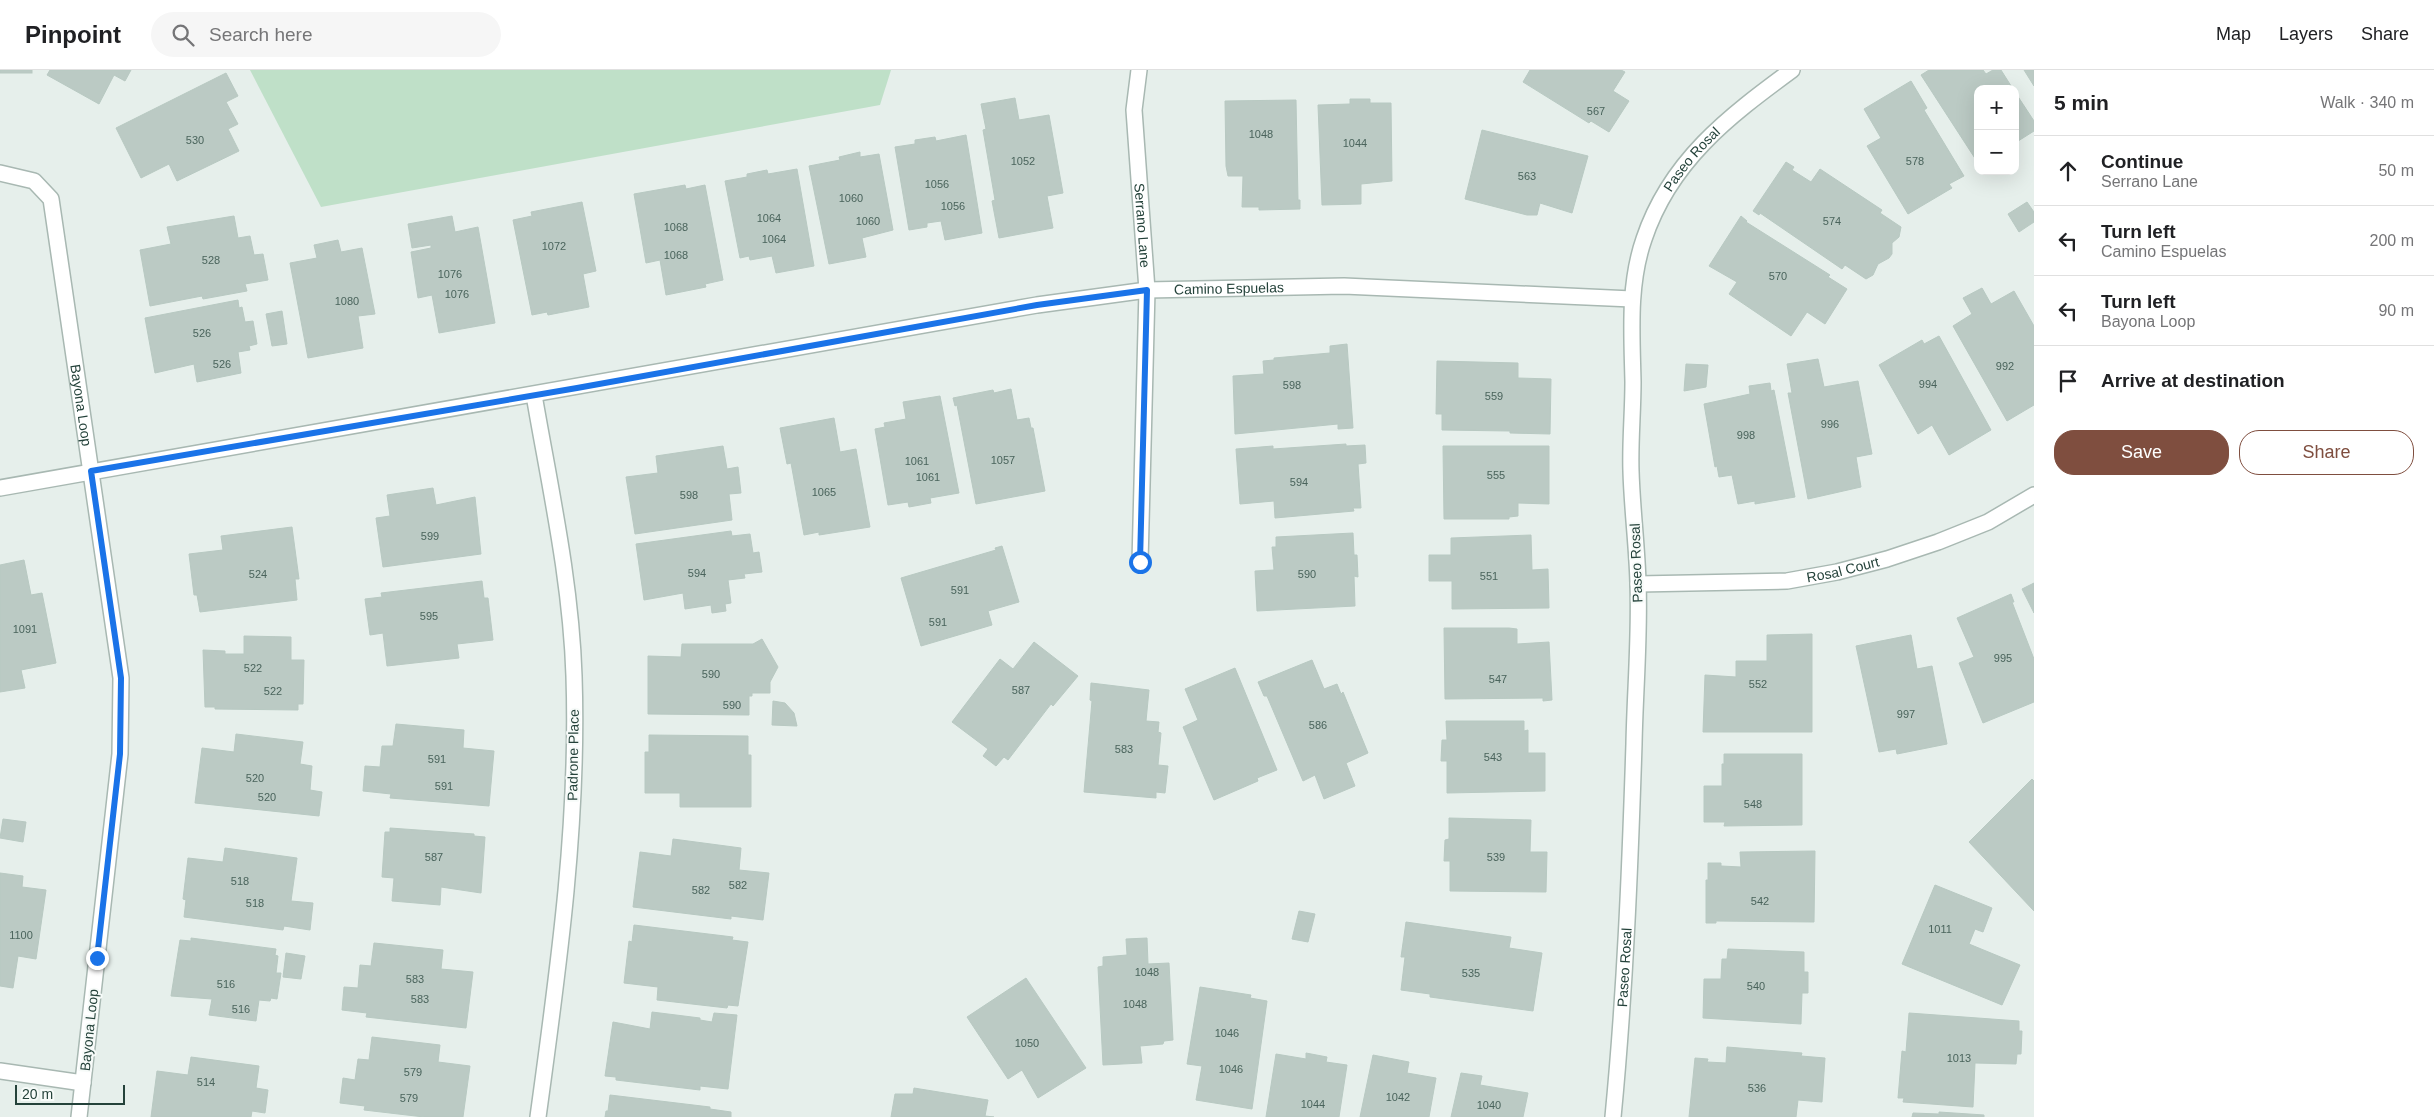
<!DOCTYPE html>
<html lang="en">
<head>
<meta charset="utf-8">
<style>
	:root { --surface:#fff; --page:#f6f6f6; --text:#202124; --muted:#757577; --line:#e0e0e0; --accent:#7f4e3f }
	body { margin:0; font-family:Arial,sans-serif; background:var(--page); color:var(--text) }
	.controls { position:absolute; right:15px; top:15px; display:grid; overflow:hidden; border-radius:10px; box-shadow:0 5px 20px #0002 }
	.controls button { width:45px; height:45px; display:grid; place-items:center; padding:0; border:0; border-bottom:1px solid var(--line); background:var(--surface); color:var(--text); font:25px sans-serif }
	.scale { position:absolute; left:15px; bottom:12px; width:110px; box-sizing:border-box; padding-left:5px; border:2px solid #24423a; border-top:0; font-size:14px; line-height:18px; white-space:nowrap; color:#24423a; -webkit-text-stroke:4px #f7fbf9; paint-order:stroke }
	.stop { position:absolute; width:15px; height:15px; margin:-11px; border:4px solid #1a73e8; border-radius:50%; background:#fff }
	.stop.end { background:#1a73e8; border-color:#fff; box-shadow:0 1px 5px #0008 }
	.list { margin:0; padding:0; list-style:none }
	h2 { display:flex; justify-content:space-between; align-items:center; height:65px; margin:0; padding:0 20px; font-size:21px }
	h2 small { font-size:16px; font-weight:400; color:var(--muted) }
	.list li { display:grid; grid-template-columns:32px 1fr auto; gap:15px; align-items:center; box-sizing:border-box; height:70px; padding:0 20px; border-top:1px solid var(--line) }
	.list b { display:block; font-size:19px; white-space:nowrap }
	.list p { margin:0; font-size:16px; white-space:nowrap; color:var(--muted) }
	.list em { font-size:16px; font-style:normal; color:var(--muted) }
	.actions { display:flex; gap:10px; padding:15px 20px }
	.actions a { flex:1; padding:11px 0; border:1px solid var(--accent); border-radius:20px; text-align:center; font-size:18px; color:var(--accent) }
	.actions .main { background:var(--accent); color:#fff }
	.icon { flex:none; width:28px; height:28px; fill:none; stroke:currentColor; stroke-width:2; stroke-linecap:round; stroke-linejoin:round }
	.map { position:relative; flex:none; width:2034px; height:1047px; overflow:hidden }
	header { display:flex; align-items:center; gap:30px; box-sizing:border-box; height:70px; padding:0 25px; background:var(--surface); border-bottom:1px solid var(--line) }
	header strong { font-size:24px }
	nav { display:flex; gap:28px; margin-inline-start:auto; font-size:18px }
	.search { width:350px; height:45px; background:var(--page); display:flex; align-items:center; gap:12px; box-sizing:border-box; padding:0 18px; border-radius:28px; color:var(--muted); font-size:19px }
	main { display:flex }
	aside { flex:1; background:var(--surface) }
	.map>svg:first-child { display:block }
</style>
</head>
<body>
<header>
<strong>Pinpoint</strong>
<div class="search"><svg class="icon" aria-label="search" viewBox="0 0 24 24"><circle cx="10" cy="10" r="6"/><path d="M15 15l6 6"/></svg>Search here</div>
<nav><a>Map</a><a>Layers</a><a>Share</a></nav>
</header>
<main>
<div class="map">
<svg width="2034" height="1047" viewBox="0 0 2034 1047">
	<rect width="100%" height="100%" fill="#e6efeb"/>
	<!-- green -->
	<polygon fill="#bfe0c8" points="250,0 891,0 880,35 321,137"/>
	<!-- building -->
	<g fill="#bbcac4" stroke="#b8c9c2">
		<rect x="0" y="0" width="32" height="3"/>
		<polygon points="50,0 131,0 125,11 114,5 99,34 47,5"/>
		<polygon points="1530,0 1621,0 1625,2 1613,21 1629,31 1609,62 1591,51 1589,53 1523,12"/>
		<polygon points="1929,0 1983,0 1986,4 1993,0 2001,0 2013,19 1978,19 1978,93 1921,5"/>
		<polygon points="2024,0 2034,0 2034,16"/>
		<polygon points="226,3 238,26 226,32 238,54 228,59 239,81 177,111 169,94 141,108 116,58"/>
		<polygon points="1911,11 1927,38 1924,40 1964,106 1949,114 1952,118 1908,144 1867,76 1881,68 1864,39"/>
		<polygon points="2015,22 2034,51 2034,61 2015,73"/>
		<polygon points="1015,28 1019,50 1049,45 1063,123 1047,126 1053,158 999,168 992,131 995,130 983,60 986,59 981,34"/>
		<polygon points="1350,29 1370,29 1370,33 1391,33 1392,111 1361,114 1361,134 1322,135 1318,35 1350,34"/>
		<polygon points="1296,30 1298,130 1300,130 1300,139 1259,140 1259,137 1242,137 1243,106 1228,106 1226,96 1225,31"/>
		<polygon points="1482,60 1588,86 1572,143 1540,133 1537,145 1527,145 1465,129"/>
		<polygon points="966,65 982,163 945,170 941,151 927,153 927,157 909,160 895,77 915,74 915,70 935,67 936,71"/>
		<polygon points="860,82 860,87 879,84 893,160 862,168 866,187 829,194 809,96 840,90 839,87"/>
		<polygon points="1786,92 1794,97 1792,100 1811,112 1820,99 1882,140 1880,143 1901,157 1899,167 1892,173 1892,184 1889,188 1878,194 1873,205 1866,209 1845,195 1842,199 1760,143 1759,145 1753,141"/>
		<polygon points="797,99 814,196 776,203 772,186 750,190 749,186 740,188 725,111 747,107 747,104 767,100 768,104"/>
		<polygon points="685,115 686,119 705,115 723,210 705,214 706,217 666,225 660,190 646,193 634,124"/>
		<polygon points="582,132 596,201 583,204 589,237 548,245 547,242 532,245 513,150 532,146 531,142"/>
		<polygon points="2027,132 2034,142 2034,152 2019,162 2008,144"/>
		<polygon points="234,146 238,168 250,166 254,185 263,184 268,210 245,214 247,221 203,229 202,226 150,236 140,180 171,174 167,157"/>
		<polygon points="452,146 455,162 478,157 495,253 439,263 432,225 418,228 411,182 431,178 431,175 412,178 408,154"/>
		<polygon points="1741,146 1747,151 1746,152 1830,205 1828,207 1847,219 1825,254 1807,242 1791,266 1729,224 1737,212 1709,196"/>
		<polygon points="338,170 341,182 362,178 375,244 358,246 363,278 308,288 290,193 317,188 314,175"/>
		<polygon points="1982,218 1991,234 2014,221 2034,256 2034,335 2007,351 1953,256 1972,244 1963,228"/>
		<polygon points="238,230 239,238 242,237 245,252 253,251 257,274 249,276 250,280 238,282 241,303 197,312 194,294 155,303 145,248"/>
		<polygon points="282,241 287,274 272,276 266,244"/>
		<polygon points="1939,266 1991,360 1949,385 1932,355 1918,364 1879,295 1922,270 1924,274"/>
		<polygon points="1347,274 1353,358 1338,359 1338,354 1235,364 1233,306 1264,304 1263,291 1274,290 1274,288 1330,283 1330,276"/>
		<polygon points="1818,289 1824,317 1858,311 1872,384 1856,387 1861,417 1808,429 1788,323 1792,323 1787,294"/>
		<polygon points="1437,291 1518,293 1518,308 1551,309 1550,364 1510,363 1510,361 1442,360 1442,344 1436,344"/>
		<polygon points="1686,294 1708,295 1706,317 1684,321"/>
		<polygon points="1770,313 1771,321 1774,320 1795,427 1755,434 1755,431 1738,434 1732,405 1719,407 1717,396 1715,397 1704,334 1750,324 1749,316"/>
		<polygon points="1011,319 1017,350 1029,348 1031,358 1033,358 1045,421 976,434 957,335 955,336 953,328 993,320 994,323"/>
		<polygon points="940,326 959,423 930,428 931,433 909,437 908,432 888,435 875,359 885,357 884,353 906,349 903,332"/>
		<polygon points="834,348 840,382 856,379 870,457 819,465 819,462 804,465 791,393 787,394 780,358"/>
		<polygon points="1346,374 1346,376 1365,375 1366,393 1358,394 1361,438 1353,438 1354,441 1275,448 1274,431 1240,434 1236,379 1273,376 1273,379"/>
		<polygon points="723,376 727,399 738,397 741,423 729,424 732,450 635,464 626,407 658,403 656,386"/>
		<polygon points="1443,376 1549,376 1549,434 1518,433 1518,446 1509,447 1509,449 1444,449"/>
		<polygon points="433,418 436,435 475,427 481,484 383,497 376,448 390,446 387,425"/>
		<polygon points="292,457 299,509 295,509 297,530 200,542 197,525 194,525 189,484 223,480 221,466"/>
		<polygon points="731,461 732,466 750,464 753,483 759,482 762,502 744,504 745,508 728,510 731,533 725,534 726,541 712,543 711,535 685,539 683,523 644,530 636,474"/>
		<polygon points="1353,463 1354,485 1357,485 1358,507 1354,506 1355,536 1257,541 1255,501 1274,500 1272,477 1276,477 1276,467"/>
		<polygon points="1531,465 1532,500 1548,499 1549,538 1452,539 1452,511 1429,511 1429,485 1451,485 1451,468"/>
		<polygon points="1002,476 1019,532 988,541 992,555 921,576 901,508 996,480 995,478"/>
		<polygon points="24,490 31,525 42,523 56,593 21,600 25,618 0,622 0,495"/>
		<polygon points="482,511 484,528 488,528 493,570 457,574 459,588 387,596 383,563 370,565 365,529 382,527 381,523"/>
		<polygon points="2034,513 2034,543 2022,519"/>
		<polygon points="2011,524 2014,532 2012,532 2034,589 2034,632 1983,653 1959,593 1974,587 1957,548"/>
		<polygon points="1444,558 1509,558 1517,559 1517,574 1549,572 1552,630 1543,631 1543,628 1445,629"/>
		<polygon points="1812,564 1812,662 1703,662 1705,605 1736,607 1736,591 1767,591 1767,565"/>
		<polygon points="1911,565 1917,599 1932,596 1947,674 1897,684 1896,679 1879,682 1856,576"/>
		<polygon points="244,566 291,567 291,590 304,590 303,634 298,634 298,640 215,639 215,637 205,637 203,580 225,581 225,584 244,584"/>
		<polygon points="762,569 778,597 770,612 770,623 752,623 752,626 749,626 749,645 648,644 648,586 681,587 682,574 753,574"/>
		<polygon points="1034,572 1078,606 1053,636 1051,634 1008,690 1004,687 996,696 983,686 988,679 952,652 1000,589 1013,599"/>
		<polygon points="1312,590 1324,619 1337,614 1341,624 1343,622 1368,683 1346,693 1355,716 1324,729 1315,705 1303,711 1267,626 1264,626 1258,612"/>
		<polygon points="1235,598 1277,700 1257,708 1258,711 1214,730 1183,657 1198,650 1185,619"/>
		<polygon points="1091,613 1149,620 1146,651 1159,652 1158,662 1161,663 1158,695 1168,696 1165,723 1156,722 1156,728 1084,722 1092,631 1090,630"/>
		<polygon points="773,631 785,633 794,643 797,656 772,655"/>
		<polygon points="1446,651 1524,651 1524,661 1528,660 1528,683 1545,683 1545,721 1447,723 1447,691 1441,691 1442,670 1447,670"/>
		<polygon points="396,654 464,660 463,678 494,681 489,736 390,728 391,724 363,721 365,696 380,697 382,676 393,676"/>
		<polygon points="236,664 303,672 300,694 312,696 310,720 322,722 319,746 195,733 202,678 234,682"/>
		<polygon points="649,665 748,666 748,685 751,685 751,737 680,737 680,723 645,723 645,682 649,682"/>
		<polygon points="1724,684 1802,684 1802,755 1724,756 1725,752 1704,752 1704,716 1722,716 1722,694 1724,694"/>
		<polygon points="2032,709 2034,711 2034,841 1969,772"/>
		<polygon points="1449,748 1531,750 1530,782 1547,782 1546,822 1450,821 1450,791 1444,791 1445,770 1449,769"/>
		<polygon points="3,749 26,752 23,772 0,768"/>
		<polygon points="390,758 474,764 474,766 485,767 481,823 441,817 440,835 392,831 394,808 382,807 385,762 390,762"/>
		<polygon points="673,769 741,778 739,800 769,803 763,850 731,846 731,849 633,837 640,782 671,786"/>
		<polygon points="225,778 297,788 291,831 313,833 310,860 284,856 283,860 184,847 186,830 183,829 188,788 223,792"/>
		<polygon points="1815,781 1814,852 1716,851 1716,853 1706,853 1706,810 1708,810 1708,793 1721,793 1721,796 1741,797 1740,782"/>
		<polygon points="0,803 23,806 22,817 46,820 36,889 18,886 13,918 0,916"/>
		<polygon points="1935,815 1992,838 1983,862 1975,859 1969,874 2020,895 2002,935 1902,894"/>
		<polygon points="1299,841 1315,844 1308,872 1292,869"/>
		<polygon points="1406,852 1511,867 1509,878 1542,883 1533,941 1430,927 1430,924 1401,920 1405,887 1401,887"/>
		<polygon points="634,855 733,867 732,870 748,872 738,936 728,935 727,938 657,930 658,917 624,913 629,871 632,872"/>
		<polygon points="191,868 276,879 275,885 278,886 276,903 281,903 277,929 271,928 270,931 259,930 256,951 209,945 212,929 171,926 180,870 191,871"/>
		<polygon points="1147,868 1148,894 1169,893 1173,970 1164,971 1163,974 1140,976 1142,993 1103,995 1098,897 1103,896 1103,887 1127,885 1126,869"/>
		<polygon points="374,873 443,880 441,899 473,902 466,958 366,947 367,943 342,940 344,917 358,918 360,895 371,896"/>
		<polygon points="1728,879 1804,882 1804,902 1808,902 1808,923 1802,923 1801,954 1703,948 1704,909 1721,909 1722,889 1727,889"/>
		<polygon points="286,883 305,886 301,909 283,907"/>
		<polygon points="1026,908 1086,998 1038,1028 1022,1000 1008,1009 967,947"/>
		<polygon points="1200,917 1251,925 1250,928 1267,931 1252,1039 1196,1030 1202,996 1187,994"/>
		<polygon points="652,942 700,948 700,950 712,952 714,943 737,945 728,1019 700,1016 700,1020 616,1010 616,1007 605,1006 613,952 650,959"/>
		<polygon points="1909,943 2019,951 2019,961 2022,961 2021,984 2017,984 2016,994 1975,993 1973,1037 1903,1032 1904,1028 1898,1028 1902,981 1906,982"/>
		<polygon points="372,967 440,975 438,992 470,996 463,1047 424,1047 364,1040 365,1036 340,1033 343,1008 355,1010 358,989 369,990"/>
		<polygon points="1727,977 1802,983 1801,986 1825,988 1822,1032 1798,1030 1796,1047 1689,1047 1695,988 1708,989 1707,992 1726,993"/>
		<polygon points="1306,983 1327,987 1326,992 1347,995 1339,1047 1266,1047 1276,984 1306,989"/>
		<polygon points="1373,985 1409,992 1407,1003 1436,1008 1429,1047 1360,1047"/>
		<polygon points="191,987 259,996 256,1018 268,1020 265,1043 252,1041 251,1047 151,1047 157,1001 188,1005"/>
		<polygon points="1461,1003 1482,1006 1480,1015 1528,1023 1523,1047 1451,1047"/>
		<polygon points="914,1018 988,1030 985,1046 994,1047 891,1047 895,1024 913,1024"/>
		<polygon points="610,1025 710,1037 710,1039 731,1042 731,1047 605,1047 606,1041 608,1041"/>
		<polygon points="1939,1042 1984,1045 1984,1047 1912,1047 1913,1043 1939,1044"/>
	</g>
	<g fill="none" stroke-linecap="round" stroke-linejoin="round">
		<!-- street casing -->
		<g stroke="#a8b8b2" stroke-width="18">
			<g id="street">
				<path id="s1" d="M1139 0 1134 40 1147 220 1140 492"/>
				<path id="s2" d="M0 103 34 111 51 129 121 608 120 684 79 1047"/>
				<path d="M534 325C550 418 571 511 574 606 579 754 558 901 538 1047"/>
				<path id="s3" d="M0 418 1037 235 1147 220 1344 216 1632 229"/>
				<path id="s4" d="M1638 514 1787 511 1837 502 1887 489 1938 472 1988 452 2034 425"/>
				<polyline points="0,1001 83,1013"/>
				<path id="s5" d="M1613 1047C1625 923 1630 799 1634 674 1635 621 1640 566 1638 513 1637 476 1632 438 1631 401 1630 372 1633 342 1633 312 1632 264 1628 215 1644 169 1670 91 1728 47 1792 0"/>
			</g>
		</g>
		<!-- street -->
		<use href="#street" stroke="#fff" stroke-width="15"/>
	</g>
	<g fill="none" stroke-linecap="round" stroke-linejoin="round">
		<!-- route -->
		<polyline stroke="#1a73e8" stroke-width="6" points="97,888 120,684 121,608 91,401 577,318 1037,235 1147,220 1140,492"/>
	</g>
	<g text-anchor="middle" stroke-width="4" stroke-linejoin="round" paint-order="stroke">
		<!-- number labels -->
		<g font-size="11" fill="#4a645c">
			<text x="1596" y="45">567</text>
			<text x="1261" y="68">1048</text>
			<text x="195" y="74">530</text>
			<text x="1355" y="77">1044</text>
			<text x="1023" y="95">1052</text>
			<text x="1915" y="95">578</text>
			<text x="1527" y="110">563</text>
			<text x="937" y="118">1056</text>
			<text x="851" y="132">1060</text>
			<text x="953" y="140">1056</text>
			<text x="769" y="152">1064</text>
			<text x="868" y="155">1060</text>
			<text x="1832" y="155">574</text>
			<text x="676" y="161">1068</text>
			<text x="774" y="173">1064</text>
			<text x="554" y="180">1072</text>
			<text x="676" y="189">1068</text>
			<text x="211" y="194">528</text>
			<text x="450" y="208">1076</text>
			<text x="1778" y="210">570</text>
			<text x="457" y="228">1076</text>
			<text x="347" y="235">1080</text>
			<text x="202" y="267">526</text>
			<text x="222" y="298">526</text>
			<text x="2005" y="300">992</text>
			<text x="1928" y="318">994</text>
			<text x="1292" y="319">598</text>
			<text x="1494" y="330">559</text>
			<text x="1830" y="358">996</text>
			<text x="1746" y="369">998</text>
			<text x="1003" y="394">1057</text>
			<text x="917" y="395">1061</text>
			<text x="1496" y="409">555</text>
			<text x="928" y="411">1061</text>
			<text x="1299" y="416">594</text>
			<text x="824" y="426">1065</text>
			<text x="689" y="429">598</text>
			<text x="430" y="470">599</text>
			<text x="697" y="507">594</text>
			<text x="258" y="508">524</text>
			<text x="1307" y="508">590</text>
			<text x="1489" y="510">551</text>
			<text x="960" y="524">591</text>
			<text x="429" y="550">595</text>
			<text x="938" y="556">591</text>
			<text x="25" y="563">1091</text>
			<text x="2003" y="592">995</text>
			<text x="253" y="602">522</text>
			<text x="711" y="608">590</text>
			<text x="1498" y="613">547</text>
			<text x="1758" y="618">552</text>
			<text x="1021" y="624">587</text>
			<text x="273" y="625">522</text>
			<text x="732" y="639">590</text>
			<text x="1906" y="648">997</text>
			<text x="1318" y="659">586</text>
			<text x="1124" y="683">583</text>
			<text x="1493" y="691">543</text>
			<text x="437" y="693">591</text>
			<text x="255" y="712">520</text>
			<text x="444" y="720">591</text>
			<text x="267" y="731">520</text>
			<text x="1753" y="738">548</text>
			<text x="434" y="791">587</text>
			<text x="1496" y="791">539</text>
			<text x="240" y="815">518</text>
			<text x="738" y="819">582</text>
			<text x="701" y="824">582</text>
			<text x="1760" y="835">542</text>
			<text x="255" y="837">518</text>
			<text x="1940" y="863">1011</text>
			<text x="21" y="869">1100</text>
			<text x="1147" y="906">1048</text>
			<text x="1471" y="907">535</text>
			<text x="415" y="913">583</text>
			<text x="226" y="918">516</text>
			<text x="1756" y="920">540</text>
			<text x="420" y="933">583</text>
			<text x="1135" y="938">1048</text>
			<text x="241" y="943">516</text>
			<text x="1227" y="967">1046</text>
			<text x="1027" y="977">1050</text>
			<text x="1959" y="992">1013</text>
			<text x="1231" y="1003">1046</text>
			<text x="413" y="1006">579</text>
			<text x="206" y="1016">514</text>
			<text x="1757" y="1022">536</text>
			<text x="1398" y="1031">1042</text>
			<text x="409" y="1032">579</text>
			<text x="1313" y="1038">1044</text>
			<text x="1489" y="1039">1040</text>
		</g>
		<!-- street labels -->
		<g font-size="14" fill="#24423a" stroke="#f7fbf9">
			<text dy="5" stroke="none"><textPath href="#s5" startOffset="974">Paseo Rosal</textPath></text>
			<text dy="5" stroke="none"><textPath href="#s1" startOffset="156">Serrano Lane</textPath></text>
			<text dy="5" stroke="none"><textPath href="#s3" startOffset="1246">Camino Espuelas</textPath></text>
			<text dy="5" stroke="none"><textPath href="#s2" startOffset="268">Bayona Loop</textPath></text>
			<text transform="translate(1636 493) rotate(-92)" y="5">Paseo Rosal</text>
			<text dy="5" stroke="none"><textPath href="#s4" startOffset="206">Rosal Court</textPath></text>
			<text transform="translate(573 685) rotate(-89)" y="5">Padrone Place</text>
			<text dy="5" stroke="none"><textPath href="#s5" startOffset="150">Paseo Rosal</textPath></text>
			<text transform="translate(89 960) rotate(-84)" y="5">Bayona Loop</text>
		</g>
	</g>
</svg>
<div class="controls">
<button>+</button>
<button>−</button>
</div>
<div class="scale">20 m</div>
<div class="stop" style="left:1140px;top:492px"></div>
<div class="stop end" style="left:97px;top:888px"></div>
</div>
<aside>
<h2>5 min<small>Walk · 340 m</small></h2>
<ul class="list">
<li><svg class="icon" aria-label="ahead" viewBox="0 0 24 24"><path d="M12 20V5M6 11l6-6 6 6"/></svg><div><b>Continue</b><p>Serrano Lane</p></div><em>50 m</em></li>
<li><svg class="icon" aria-label="left" viewBox="0 0 24 24"><path d="M17 20v-9H6M10 6l-5 5 5 5"/></svg><div><b>Turn left</b><p>Camino Espuelas</p></div><em>200 m</em></li>
<li><svg class="icon" aria-label="left" viewBox="0 0 24 24"><path d="M17 20v-9H6M10 6l-5 5 5 5"/></svg><div><b>Turn left</b><p>Bayona Loop</p></div><em>90 m</em></li>
<li><svg class="icon" aria-label="arrive" viewBox="0 0 24 24"><path d="M6 21V4h12l-3 4 3 4H6"/></svg><div><b>Arrive at destination</b></div></li>
</ul>
<div class="actions"><a class="main">Save</a><a>Share</a></div>
</aside>
</main>
</body>
</html>
